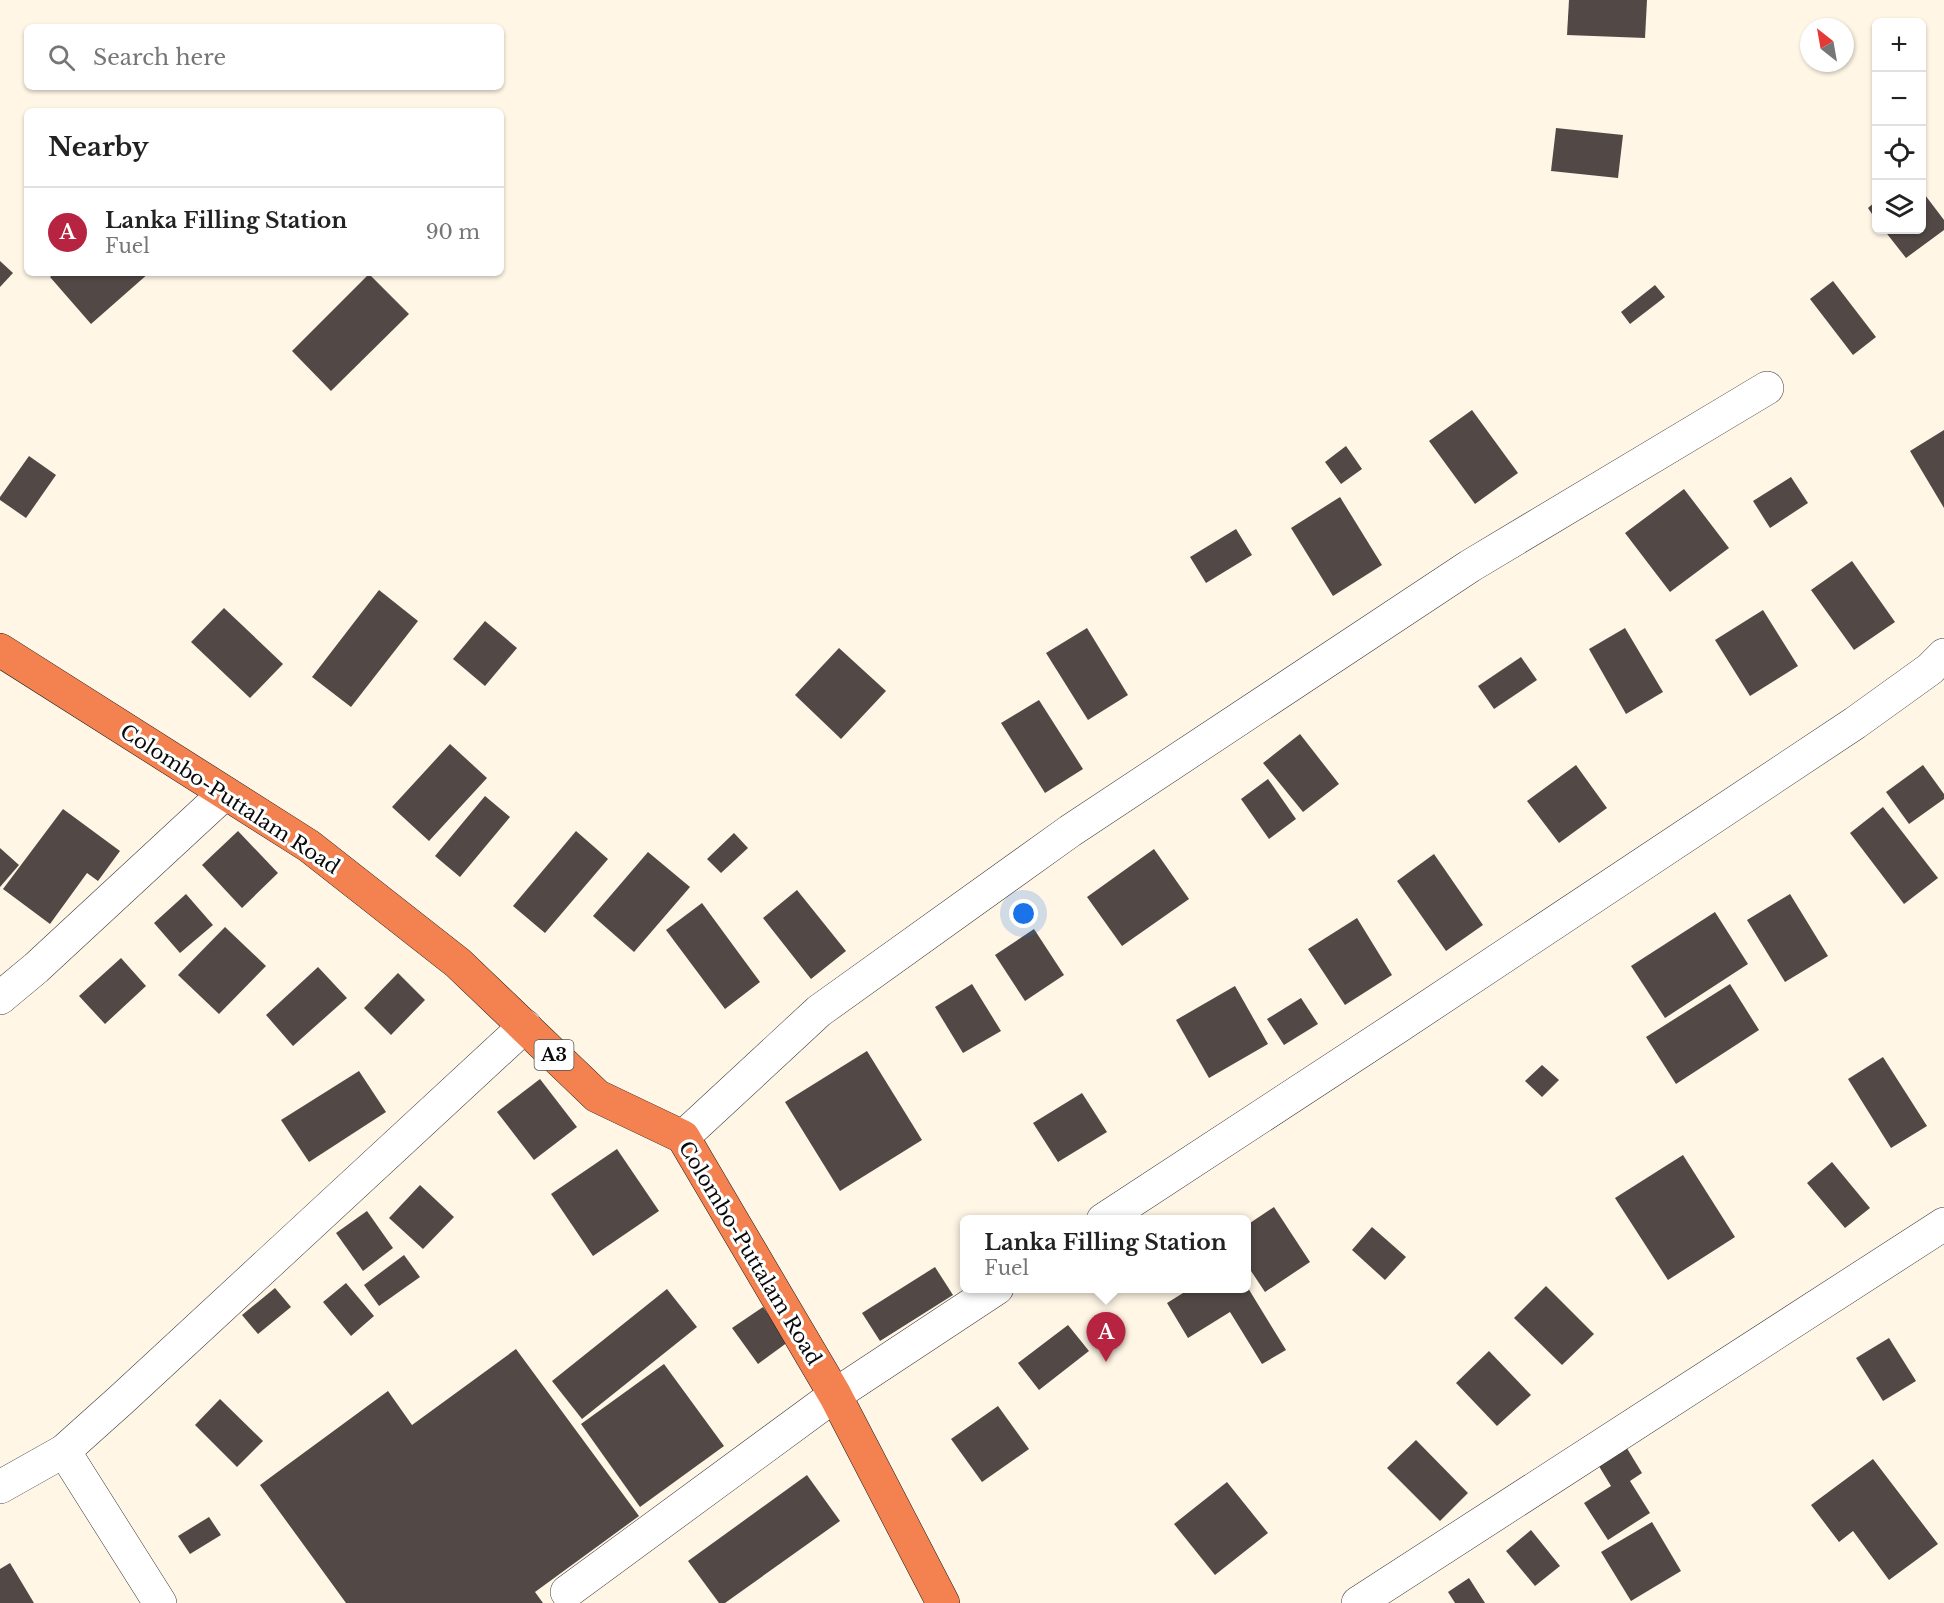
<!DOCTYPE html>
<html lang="en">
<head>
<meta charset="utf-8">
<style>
	:root { --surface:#fff; --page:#f6f6f6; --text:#222; --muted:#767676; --line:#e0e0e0; --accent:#b72441 }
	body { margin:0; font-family:"Libre Baskerville",serif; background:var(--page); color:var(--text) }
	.controls { position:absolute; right:18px; top:18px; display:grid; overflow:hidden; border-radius:9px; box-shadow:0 2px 4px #0004 }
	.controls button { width:54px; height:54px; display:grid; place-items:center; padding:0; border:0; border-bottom:2px solid var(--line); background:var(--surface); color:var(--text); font:30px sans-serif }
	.compass { position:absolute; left:1800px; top:18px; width:54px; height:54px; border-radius:50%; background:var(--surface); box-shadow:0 2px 4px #0004; rotate:329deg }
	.you { position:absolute; left:1024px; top:914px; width:21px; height:21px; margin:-15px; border:4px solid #fff; border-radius:50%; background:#1a73e8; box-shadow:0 0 0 9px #1a73e833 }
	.badge { display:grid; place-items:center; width:39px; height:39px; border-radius:50%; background:var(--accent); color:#fff; font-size:20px; font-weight:700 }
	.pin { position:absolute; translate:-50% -50px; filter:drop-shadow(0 2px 3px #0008) }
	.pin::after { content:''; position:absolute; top:32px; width:21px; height:18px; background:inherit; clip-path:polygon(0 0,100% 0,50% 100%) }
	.popup { position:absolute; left:960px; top:1215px; width:291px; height:78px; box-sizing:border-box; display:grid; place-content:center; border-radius:9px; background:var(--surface); filter:drop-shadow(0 2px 4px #0005); font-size:20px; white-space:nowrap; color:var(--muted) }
	.popup b { font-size:22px; color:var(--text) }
	.popup::after { content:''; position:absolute; left:50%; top:100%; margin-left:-12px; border:12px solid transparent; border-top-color:var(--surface) }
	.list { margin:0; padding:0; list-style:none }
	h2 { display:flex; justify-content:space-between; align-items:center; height:78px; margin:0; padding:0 24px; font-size:26px }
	h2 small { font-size:20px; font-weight:400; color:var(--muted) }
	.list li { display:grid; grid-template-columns:39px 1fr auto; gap:18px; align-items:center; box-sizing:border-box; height:90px; padding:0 24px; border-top:2px solid var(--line) }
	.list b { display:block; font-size:22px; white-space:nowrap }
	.list p { margin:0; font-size:20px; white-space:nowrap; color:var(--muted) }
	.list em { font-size:20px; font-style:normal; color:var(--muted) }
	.icon { flex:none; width:33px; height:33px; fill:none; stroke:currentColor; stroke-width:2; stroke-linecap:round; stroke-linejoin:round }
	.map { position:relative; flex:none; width:1944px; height:1603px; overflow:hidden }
	.search { position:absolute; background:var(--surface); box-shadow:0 2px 4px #0004; left:24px; top:24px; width:480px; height:66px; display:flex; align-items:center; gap:15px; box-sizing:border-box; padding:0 21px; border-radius:9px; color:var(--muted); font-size:22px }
	.panel { position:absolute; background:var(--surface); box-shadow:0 2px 4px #0004; left:24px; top:108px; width:480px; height:168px; border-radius:9px }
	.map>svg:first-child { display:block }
</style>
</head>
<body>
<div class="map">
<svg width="1944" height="1603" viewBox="0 0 1944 1603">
	<rect width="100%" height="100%" fill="#fff6e6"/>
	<!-- building -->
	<g fill="#524946">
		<polygon points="1569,0 1647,0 1645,38 1567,35"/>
		<polygon points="1556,128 1623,135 1618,178 1551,171"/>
		<polygon points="1922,191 1944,220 1944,230 1906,258 1884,230 1922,230"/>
		<polygon points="1876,201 1876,220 1868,208"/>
		<polygon points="0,261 13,273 0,287"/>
		<polygon points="55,273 149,273 91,324 50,277"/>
		<polygon points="369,274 409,314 331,391 292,351"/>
		<polygon points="1833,281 1876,337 1853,355 1810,299"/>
		<polygon points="1655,285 1665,297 1630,324 1621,312"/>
		<polygon points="1472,410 1518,473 1475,504 1429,441"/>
		<polygon points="1944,430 1944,508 1910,451"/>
		<polygon points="1346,446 1362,469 1341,484 1325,462"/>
		<polygon points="29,456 56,475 26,518 0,500 0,497"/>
		<polygon points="1791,477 1808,503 1770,528 1753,501"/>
		<polygon points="1684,489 1729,548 1670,592 1625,533"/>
		<polygon points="1340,497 1382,565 1333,596 1291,528"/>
		<polygon points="1236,529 1252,555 1206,583 1190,557"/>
		<polygon points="1852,561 1895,622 1854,650 1811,590"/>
		<polygon points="379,590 418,621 351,707 312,677"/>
		<polygon points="224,608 283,664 250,698 191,642"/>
		<polygon points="1763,610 1798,666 1750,696 1715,640"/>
		<polygon points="485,621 517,648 485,686 453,659"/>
		<polygon points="1087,628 1128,695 1088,720 1046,653"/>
		<polygon points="1625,628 1663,692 1626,714 1589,649"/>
		<polygon points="839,648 886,691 841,739 795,695"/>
		<polygon points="1521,657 1537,680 1494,709 1478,686"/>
		<polygon points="1039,700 1083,769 1045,793 1001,723"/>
		<polygon points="1300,734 1339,784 1303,812 1263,763"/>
		<polygon points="450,744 487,778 429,841 392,807"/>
		<polygon points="1576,765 1607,808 1559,843 1527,801"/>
		<polygon points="1923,765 1944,794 1944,799 1909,824 1886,792"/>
		<polygon points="1268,779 1296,819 1269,839 1241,799"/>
		<polygon points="485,796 510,817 460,877 435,856"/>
		<polygon points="1883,807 1938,878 1904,904 1850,833"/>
		<polygon points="63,809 120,851 98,881 87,873 50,924 3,889"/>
		<polygon points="238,831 278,873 242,908 202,865"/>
		<polygon points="576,831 608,859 545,933 513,906"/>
		<polygon points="734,833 748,848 721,873 707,859"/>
		<polygon points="0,848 19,865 0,887"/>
		<polygon points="1154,849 1189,899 1122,946 1087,897"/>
		<polygon points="648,852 690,887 634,952 593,916"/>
		<polygon points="1434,854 1483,925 1446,951 1397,881"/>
		<polygon points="797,890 846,951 811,979 763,918"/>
		<polygon points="186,894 213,925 180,953 154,923"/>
		<polygon points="1790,894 1828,956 1785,982 1747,920"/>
		<polygon points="702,903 760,982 725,1009 666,930"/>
		<polygon points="1715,912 1748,964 1665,1018 1631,966"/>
		<polygon points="1357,918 1392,975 1345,1005 1308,949"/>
		<polygon points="225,927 266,966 219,1014 178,975"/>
		<polygon points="1034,929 1064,975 1025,1001 995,955"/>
		<polygon points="121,958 146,986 105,1024 79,996"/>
		<polygon points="318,967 347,998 293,1046 266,1015"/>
		<polygon points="398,973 425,1000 391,1035 364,1008"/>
		<polygon points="972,984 1001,1031 963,1053 935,1007"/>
		<polygon points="1730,984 1759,1030 1676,1084 1646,1037"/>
		<polygon points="1235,986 1268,1044 1209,1078 1176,1020"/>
		<polygon points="1301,998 1318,1024 1284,1045 1267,1019"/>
		<polygon points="867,1051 922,1140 840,1191 785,1102"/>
		<polygon points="1883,1057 1927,1126 1891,1148 1848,1079"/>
		<polygon points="1542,1065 1559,1080 1542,1097 1525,1081"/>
		<polygon points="359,1071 386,1112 309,1162 281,1120"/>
		<polygon points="540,1079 577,1127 534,1160 497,1112"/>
		<polygon points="1082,1093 1107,1132 1058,1162 1033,1123"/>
		<polygon points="617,1149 659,1211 593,1256 551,1194"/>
		<polygon points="1683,1155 1735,1237 1668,1280 1615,1198"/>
		<polygon points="1832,1162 1870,1208 1845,1228 1807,1183"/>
		<polygon points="420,1185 454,1217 423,1249 389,1218"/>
		<polygon points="1274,1207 1310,1262 1265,1292 1247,1265 1247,1225"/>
		<polygon points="367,1211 393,1248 363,1271 336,1233"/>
		<polygon points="1372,1227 1406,1257 1385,1280 1352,1250"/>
		<polygon points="404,1255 420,1277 379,1306 364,1285"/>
		<polygon points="935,1267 953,1295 880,1341 862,1313"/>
		<polygon points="346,1283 374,1316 351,1336 323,1302"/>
		<polygon points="1546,1286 1594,1334 1562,1365 1514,1318"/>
		<polygon points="275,1288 291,1307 258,1334 242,1315"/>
		<polygon points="1191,1288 1248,1288 1286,1350 1262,1364 1230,1312 1188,1338 1167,1303"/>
		<polygon points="667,1289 697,1327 582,1419 552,1381"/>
		<polygon points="763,1307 788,1342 758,1364 732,1328"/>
		<polygon points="1068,1325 1089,1351 1039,1390 1018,1363"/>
		<polygon points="1889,1338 1916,1381 1883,1401 1856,1358"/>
		<polygon points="516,1349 639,1516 535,1592 543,1603 346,1603 260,1485 388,1391 412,1425"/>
		<polygon points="1489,1351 1531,1395 1497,1426 1456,1383"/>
		<polygon points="664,1364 724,1446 640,1507 581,1424"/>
		<polygon points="220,1399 263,1441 237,1467 195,1425"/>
		<polygon points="998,1406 1029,1449 982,1482 951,1439"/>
		<polygon points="1416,1440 1468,1493 1440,1521 1387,1468"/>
		<polygon points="1625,1445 1642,1473 1630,1481 1650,1513 1608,1540 1584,1503 1611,1486 1597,1463"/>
		<polygon points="1873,1459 1938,1544 1889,1580 1853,1531 1839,1542 1811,1505"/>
		<polygon points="807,1475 840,1521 725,1603 719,1603 688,1561"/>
		<polygon points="1227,1482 1268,1533 1215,1575 1174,1524"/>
		<polygon points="209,1517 221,1535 190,1554 178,1536"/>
		<polygon points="1652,1522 1681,1571 1631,1601 1601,1552"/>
		<polygon points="1531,1530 1560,1566 1535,1586 1506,1551"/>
		<polygon points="10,1563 34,1603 0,1603 0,1569"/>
		<polygon points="1469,1578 1485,1603 1455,1603 1448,1592"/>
	</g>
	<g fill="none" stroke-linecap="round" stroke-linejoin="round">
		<!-- minor casing -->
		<g stroke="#3d3d3d" stroke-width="34">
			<g id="minor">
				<polyline points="0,998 36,968 225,793"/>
				<polyline points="683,1137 819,1011 1070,831 1470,566 1767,388"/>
				<polyline points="1103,1220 1396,1028 1855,723 1930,669 1944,655"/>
				<polyline points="64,1451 160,1603"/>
				<polyline points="0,1487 64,1451 122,1399 525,1026"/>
				<polyline points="567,1592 835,1395 997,1288"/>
				<polyline points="1358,1603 1944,1224"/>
			</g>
		</g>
		<!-- highway casing -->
		<g stroke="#1b1b1b" stroke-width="34">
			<polyline id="highway" points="0,650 309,846 458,963 597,1096 683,1137 835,1395 943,1603"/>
		</g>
		<!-- minor -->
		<use href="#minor" stroke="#fff" stroke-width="33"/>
		<!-- highway -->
		<use href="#highway" stroke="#f38250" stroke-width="33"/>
	</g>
	<g text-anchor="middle" stroke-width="6" stroke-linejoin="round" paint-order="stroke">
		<!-- shield labels -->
		<rect fill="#fff" stroke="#545454" stroke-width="1.5" x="534.5" y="1040" width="39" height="30" rx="4.5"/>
		<g font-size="18" font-weight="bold" fill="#0a0a0a">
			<text x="554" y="1061">A3</text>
		</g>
		<!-- street labels -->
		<g font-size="20" fill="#0a0a0a" stroke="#fff">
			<text transform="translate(230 799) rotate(33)" y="7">Colombo-Puttalam Road</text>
			<text transform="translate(750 1253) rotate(59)" y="7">Colombo-Puttalam Road</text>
		</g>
	</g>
</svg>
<div class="controls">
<button>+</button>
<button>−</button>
<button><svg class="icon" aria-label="locate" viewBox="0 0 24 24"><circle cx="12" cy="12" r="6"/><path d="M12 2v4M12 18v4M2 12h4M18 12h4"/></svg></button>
<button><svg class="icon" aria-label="layers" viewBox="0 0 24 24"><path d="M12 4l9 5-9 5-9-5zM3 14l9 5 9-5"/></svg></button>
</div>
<svg class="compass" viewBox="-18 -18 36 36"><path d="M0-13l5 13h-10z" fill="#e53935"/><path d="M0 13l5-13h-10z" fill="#767676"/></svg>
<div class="you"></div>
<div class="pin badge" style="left:1106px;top:1362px">A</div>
<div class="popup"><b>Lanka Filling Station</b>Fuel</div>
<div class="search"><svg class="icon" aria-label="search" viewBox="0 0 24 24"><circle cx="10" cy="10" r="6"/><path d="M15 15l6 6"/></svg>Search here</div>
<section class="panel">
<h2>Nearby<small></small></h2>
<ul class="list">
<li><span class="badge">A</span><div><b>Lanka Filling Station</b><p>Fuel</p></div><em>90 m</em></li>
</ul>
</section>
</div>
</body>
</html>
